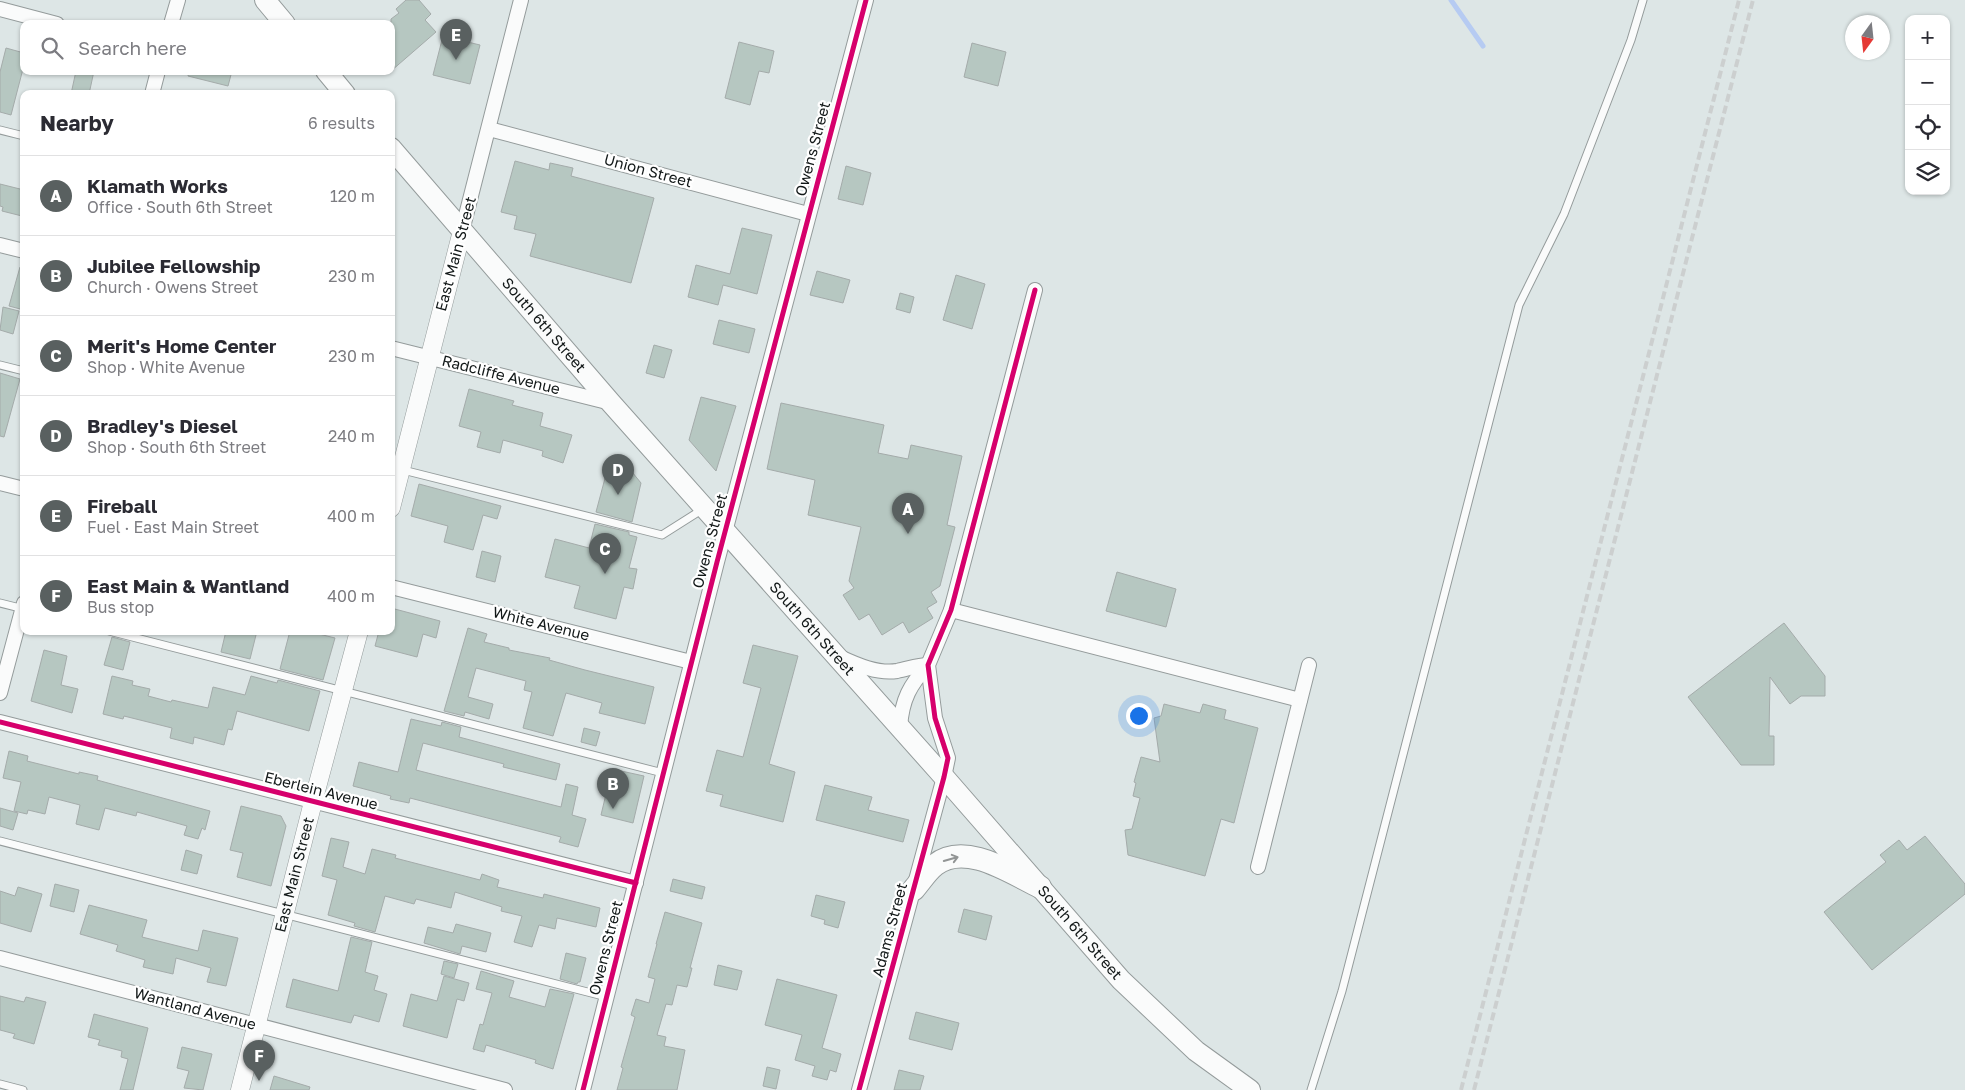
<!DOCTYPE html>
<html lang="en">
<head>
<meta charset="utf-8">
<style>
	:root { --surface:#fff; --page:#f2f2f3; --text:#2b2b33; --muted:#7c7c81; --line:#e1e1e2; --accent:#596060 }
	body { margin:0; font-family:"Golos Text",sans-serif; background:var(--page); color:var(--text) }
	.controls { position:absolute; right:15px; top:15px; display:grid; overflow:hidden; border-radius:10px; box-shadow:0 1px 4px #0004 }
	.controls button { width:45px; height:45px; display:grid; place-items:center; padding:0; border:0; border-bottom:1px solid var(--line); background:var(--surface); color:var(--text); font:25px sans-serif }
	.compass { position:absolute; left:1845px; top:15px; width:45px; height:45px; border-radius:50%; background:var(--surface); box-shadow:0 1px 4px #0004; rotate:195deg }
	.you { position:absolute; left:1138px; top:715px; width:18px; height:18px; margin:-12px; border:4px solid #fff; border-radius:50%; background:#1a73e8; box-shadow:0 0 0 8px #1a73e833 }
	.badge { display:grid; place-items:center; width:32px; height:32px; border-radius:50%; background:var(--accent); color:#fff; font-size:16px; font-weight:700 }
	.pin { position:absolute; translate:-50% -41px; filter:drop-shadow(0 1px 2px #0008) }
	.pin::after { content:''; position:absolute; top:26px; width:18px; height:15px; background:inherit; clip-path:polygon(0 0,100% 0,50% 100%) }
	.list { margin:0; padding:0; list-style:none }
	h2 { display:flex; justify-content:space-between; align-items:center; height:65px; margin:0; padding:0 20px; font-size:21px }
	h2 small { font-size:16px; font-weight:400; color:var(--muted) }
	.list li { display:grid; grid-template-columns:32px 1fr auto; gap:15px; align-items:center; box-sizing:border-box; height:80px; padding:0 20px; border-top:1px solid var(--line) }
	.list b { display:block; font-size:19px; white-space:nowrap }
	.list p { margin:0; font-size:16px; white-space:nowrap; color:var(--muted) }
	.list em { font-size:16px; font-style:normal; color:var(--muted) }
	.icon { flex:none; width:28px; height:28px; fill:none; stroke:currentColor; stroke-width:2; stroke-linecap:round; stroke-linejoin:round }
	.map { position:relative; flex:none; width:1965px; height:1090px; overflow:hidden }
	.search { position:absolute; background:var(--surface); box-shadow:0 1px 4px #0004; left:20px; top:20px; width:375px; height:55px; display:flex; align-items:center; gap:12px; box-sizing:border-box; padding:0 18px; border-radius:10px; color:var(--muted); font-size:19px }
	.panel { position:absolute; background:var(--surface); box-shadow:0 1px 4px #0004; left:20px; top:90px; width:375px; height:545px; border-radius:10px }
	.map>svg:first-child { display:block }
</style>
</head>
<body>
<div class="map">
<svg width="1965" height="1090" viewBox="0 0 1965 1090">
	<rect width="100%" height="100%" fill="#dde6e6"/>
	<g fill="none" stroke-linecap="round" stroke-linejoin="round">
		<!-- stream -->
		<polyline stroke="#b6cbf2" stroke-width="5" points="1451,0 1483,46"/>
	</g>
	<!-- building -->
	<g fill="#b6c7c1" stroke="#a4abaa">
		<polygon points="406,0 419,0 431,14 425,20 436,32 391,71 391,19 399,13 396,9"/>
		<polygon points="443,36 480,45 470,84 433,75"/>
		<polygon points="739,42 774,51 769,73 759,71 750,105 725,98"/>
		<polygon points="972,43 1006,52 998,86 964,77"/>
		<polygon points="6,48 24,53 24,65 11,115 0,112 0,72"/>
		<polygon points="76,71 94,71 89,94 71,94"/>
		<polygon points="189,71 232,71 228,86 188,76"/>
		<polygon points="515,161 549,170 550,163 573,168 571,176 654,198 631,283 530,256 536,234 514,229 517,216 501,212"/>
		<polygon points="846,166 871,173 863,205 838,199"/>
		<polygon points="0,184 24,190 24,209 22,216 2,211 3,207 0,206"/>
		<polygon points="742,228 772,235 757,294 723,285 718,305 688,297 696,265 730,274"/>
		<polygon points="20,267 24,267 24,310 9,306"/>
		<polygon points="817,271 850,280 843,303 810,295"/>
		<polygon points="956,275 985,284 972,329 943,320"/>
		<polygon points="900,293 914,297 910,313 896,309"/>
		<polygon points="3,307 19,311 13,334 0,330"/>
		<polygon points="719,320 755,329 749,353 713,344"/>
		<polygon points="654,345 672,350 664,378 646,373"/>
		<polygon points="0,373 20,379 4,437 0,436"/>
		<polygon points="469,389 514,401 512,405 543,413 540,426 572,435 563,463 542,456 543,451 503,440 500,453 477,447 481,432 459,426"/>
		<polygon points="701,397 736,406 716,471 689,440"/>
		<polygon points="781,403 884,425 878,453 908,459 911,445 962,456 947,525 955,527 940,586 931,592 937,602 927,608 933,618 909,633 903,622 882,635 869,614 859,620 843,595 854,588 849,581 861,527 808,515 815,480 767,469"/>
		<polygon points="619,456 641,483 632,522 596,512 608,467 615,469"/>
		<polygon points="419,484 501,506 497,519 483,515 473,550 444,542 448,526 411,516"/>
		<polygon points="595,524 629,532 629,535 637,537 629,568 637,569 633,589 624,587 616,619 574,608 580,586 545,577 555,539 589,548"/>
		<polygon points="482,551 501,556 495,582 476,577"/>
		<polygon points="1117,572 1176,589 1166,627 1106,611"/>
		<polygon points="391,608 440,621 436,638 423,634 417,657 375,646 379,631 391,631"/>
		<polygon points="1784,623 1825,676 1825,696 1801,696 1790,704 1770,677 1769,736 1774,736 1774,765 1741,765 1688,697"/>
		<polygon points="468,628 487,634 484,642 509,648 509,650 550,658 549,660 585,670 654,687 645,724 599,713 602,703 566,693 553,736 523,728 532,692 524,690 526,681 476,668 468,697 493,704 489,719 465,712 464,716 444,711"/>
		<polygon points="226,631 257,631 250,659 221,652"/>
		<polygon points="290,631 320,631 319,634 335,638 323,680 280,669"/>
		<polygon points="112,637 130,642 123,670 104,665"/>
		<polygon points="753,645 798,656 769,764 795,772 783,822 720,806 723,795 706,791 717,750 743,757 761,688 743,683"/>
		<polygon points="44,650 67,656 61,685 78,689 72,713 31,701"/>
		<polygon points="112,676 133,681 132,685 150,689 148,696 171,702 172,700 208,708 213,687 245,695 251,676 277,683 278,680 320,691 309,731 237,711 232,730 228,729 224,745 194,737 193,744 170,738 172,728 124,716 123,719 103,714"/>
		<polygon points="1164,704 1200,713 1203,704 1226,710 1224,719 1258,728 1234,823 1221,819 1205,876 1128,855 1125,830 1132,829 1140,798 1133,796 1136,783 1134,782 1141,757 1160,762 1154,718 1161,716"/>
		<polygon points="411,719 441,726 442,722 461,727 459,737 560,764 556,780 503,767 504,764 423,743 416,770 561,807 566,784 578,787 572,815 586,819 578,847 559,842 561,837 410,798 409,803 390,799 391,796 353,786 359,762 398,772"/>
		<polygon points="584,728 600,732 596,746 581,742"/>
		<polygon points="9,751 28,756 27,761 79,774 79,772 98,776 97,780 210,811 205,830 202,828 198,839 184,835 187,826 137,812 136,816 105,808 99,830 76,824 80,805 49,797 45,814 28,810 27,814 14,811 21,782 3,778"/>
		<polygon points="612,769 644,776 633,823 601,815"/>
		<polygon points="825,785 872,797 868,810 909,820 903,842 816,820"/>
		<polygon points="241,806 281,816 286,826 271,886 237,877 243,853 230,850"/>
		<polygon points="0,808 18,813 13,830 0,826"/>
		<polygon points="1925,836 1965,884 1965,894 1872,970 1824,912 1886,862 1880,855 1899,840 1907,850"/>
		<polygon points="331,838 349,842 343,867 365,874 372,849 396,855 395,858 480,880 482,874 499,880 497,887 543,898 544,894 600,908 596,927 557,918 555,929 539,925 532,947 514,942 522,916 501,911 502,907 455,892 451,908 416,899 414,904 385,896 375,932 354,926 355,923 328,915 337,880 322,876"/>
		<polygon points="186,850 202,855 197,874 181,870"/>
		<polygon points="673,879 705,887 702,899 670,891"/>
		<polygon points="55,884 79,890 74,912 50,906"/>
		<polygon points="18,887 42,894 31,932 0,923 0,891 15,896"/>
		<polygon points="816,895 845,902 838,928 824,924 825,920 811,916"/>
		<polygon points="89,905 147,920 142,937 198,951 203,930 238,938 226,986 207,982 211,968 176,958 173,974 143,967 145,960 116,951 118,945 80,934"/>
		<polygon points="964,909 992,916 986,940 958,932"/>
		<polygon points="665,912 702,923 690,968 692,968 687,987 677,985 672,1005 666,1004 657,1035 666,1037 664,1046 685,1050 677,1090 617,1090 623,1068 621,1067 635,1017 631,1015 636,999 649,1003 655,979 648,977 657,944 656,944"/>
		<polygon points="456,924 491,933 486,952 462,946 460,954 424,943 428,927 453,933"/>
		<polygon points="351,937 372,942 365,972 378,976 374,990 387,994 379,1022 354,1015 351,1023 286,1007 293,979 338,991"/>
		<polygon points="566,953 586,958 580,982 578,982 577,984 560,979"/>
		<polygon points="444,961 458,964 454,978 441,974"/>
		<polygon points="718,965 742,971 737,990 714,985"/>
		<polygon points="481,971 514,981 509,997 545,1007 550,989 574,994 553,1069 535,1063 536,1060 486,1045 484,1052 473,1049 480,1024 483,1025 492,993 476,989"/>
		<polygon points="444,976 469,983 464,1001 457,999 447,1038 403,1026 411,994 437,1001"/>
		<polygon points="777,979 837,995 822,1048 841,1054 836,1072 830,1070 827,1080 812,1076 815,1066 795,1060 802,1035 765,1025"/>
		<polygon points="0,996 24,1002 26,997 46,1002 34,1044 13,1038 15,1034 0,1030"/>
		<polygon points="916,1012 959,1023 952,1050 909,1039"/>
		<polygon points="94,1014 148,1028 133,1090 120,1090 128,1059 121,1057 122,1051 98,1045 100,1040 88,1037"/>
		<polygon points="182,1047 212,1054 203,1090 184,1088 189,1071 177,1068"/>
		<polygon points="767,1067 780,1070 776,1089 763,1086"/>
		<polygon points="899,1070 924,1076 920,1090 894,1090"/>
		<polygon points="274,1076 310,1087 309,1090 270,1090"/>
	</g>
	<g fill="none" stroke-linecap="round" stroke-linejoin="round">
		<!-- service casing -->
		<g stroke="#949b9b" stroke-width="9">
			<g id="service">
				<polyline points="0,130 24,136"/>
				<polyline points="0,365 24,371"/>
				<polyline points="391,467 662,535 703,509"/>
				<polyline points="0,603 24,609"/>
				<polyline points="109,631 663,773"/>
				<polyline points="0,841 607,997"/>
				<polyline points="0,1084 23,1090"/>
				<polyline points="1311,1090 1342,991 1519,305 1564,214 1631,40 1643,0"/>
			</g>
		</g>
		<!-- minor casing -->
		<g stroke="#949b9b" stroke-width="16">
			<g id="minor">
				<polyline points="0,9 57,24"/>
				<polyline points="171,24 178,0"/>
				<polyline points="152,94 158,71"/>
				<polyline points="489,129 808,214"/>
				<polyline points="462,231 521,0"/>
				<polyline points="0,245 24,251"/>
				<polyline points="391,348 611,403"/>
				<polyline points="0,483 24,489"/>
				<polyline points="391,587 691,662"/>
				<polyline points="951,610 1300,700"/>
				<path d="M840 657C857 665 878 674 897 671 908 669 917 665 928 665"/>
				<polyline points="0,693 24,603"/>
				<polyline points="0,722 636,883"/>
				<path d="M900 727C902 699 910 685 928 665"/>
				<polyline points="1258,867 1309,665"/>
				<polyline points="0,958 505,1090"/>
				<polyline points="583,1090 717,562 866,0"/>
				<polyline points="859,1090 944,777 948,758 935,718 928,665 951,610 1035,290"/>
			</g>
		</g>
		<!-- tertiary casing -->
		<g stroke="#949b9b" stroke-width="19">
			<g id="tertiary">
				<polyline points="391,508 462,231"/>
				<path id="s1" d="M240 1090 313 802 359 631"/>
			</g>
		</g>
		<!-- secondary casing -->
		<g stroke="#949b9b" stroke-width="22">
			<g id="secondary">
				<polyline points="265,0 285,24"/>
				<polyline points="326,71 345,94"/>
				<path id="s2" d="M391 148 611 403 944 777 1121 980 1196 1051 1250 1090"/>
			</g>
		</g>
		<!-- primary casing -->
		<g stroke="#949b9b" stroke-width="24">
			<path id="primary" d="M914 889C921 881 927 871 935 865 965 841 1011 873 1040 887"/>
		</g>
		<!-- service -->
		<use href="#service" stroke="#fafbfb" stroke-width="7"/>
		<!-- minor -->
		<use href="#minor" stroke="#fafbfb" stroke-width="14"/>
		<!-- tertiary -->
		<use href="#tertiary" stroke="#fafbfb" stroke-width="18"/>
		<!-- secondary -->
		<use href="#secondary" stroke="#fafbfb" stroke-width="20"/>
		<!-- primary -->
		<use href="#primary" stroke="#fafbfb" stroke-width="22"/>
		<!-- rail -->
		<g stroke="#cccfcf" stroke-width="4" stroke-dasharray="8 4" stroke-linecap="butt">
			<polyline points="1461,1090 1739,0"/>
			<polyline points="1474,1090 1753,0"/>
		</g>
		<!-- cycleway casing -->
		<g stroke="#fff" stroke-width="8">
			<g id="cycleway">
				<polyline points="0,722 636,883"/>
				<polyline points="583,1090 717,562 866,0"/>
				<polyline points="859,1090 944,777 948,758 935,718 928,665 951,610 1035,290"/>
			</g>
		</g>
		<!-- cycleway -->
		<use href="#cycleway" stroke="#d6006c" stroke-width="5"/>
	</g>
	<!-- one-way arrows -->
	<defs><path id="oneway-shaft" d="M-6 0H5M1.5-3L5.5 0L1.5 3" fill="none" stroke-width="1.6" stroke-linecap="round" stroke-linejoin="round" transform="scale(1.25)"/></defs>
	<use stroke="#929595" href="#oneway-shaft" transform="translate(951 859) rotate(-16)"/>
	<g text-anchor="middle" stroke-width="4.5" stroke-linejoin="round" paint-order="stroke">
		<!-- street labels -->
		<g font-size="15" fill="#121818" stroke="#fff">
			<text transform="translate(813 149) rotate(-75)" y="5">Owens Street</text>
			<text transform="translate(648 171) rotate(15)" y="5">Union Street</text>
			<text transform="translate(456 254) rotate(-75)" y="5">East Main Street</text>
			<text dy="5" stroke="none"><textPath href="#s2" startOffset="234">South 6th Street</textPath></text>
			<text transform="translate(501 375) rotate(14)" y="5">Radcliffe Avenue</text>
			<text transform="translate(710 541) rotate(-75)" y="5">Owens Street</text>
			<text transform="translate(541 624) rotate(14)" y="5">White Avenue</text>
			<text dy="5" stroke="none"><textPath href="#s2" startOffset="639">South 6th Street</textPath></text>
			<text transform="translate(321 791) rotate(14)" y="5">Eberlein Avenue</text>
			<text dy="5" stroke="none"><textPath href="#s1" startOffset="222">East Main Street</textPath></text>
			<text transform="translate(890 930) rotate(-75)" y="5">Adams Street</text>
			<text dy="5" stroke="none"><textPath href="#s2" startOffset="1044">South 6th Street</textPath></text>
			<text transform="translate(606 948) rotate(-76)" y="5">Owens Street</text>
			<text transform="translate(195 1009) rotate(15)" y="5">Wantland Avenue</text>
		</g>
	</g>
</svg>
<div class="controls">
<button>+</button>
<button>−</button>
<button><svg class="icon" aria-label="locate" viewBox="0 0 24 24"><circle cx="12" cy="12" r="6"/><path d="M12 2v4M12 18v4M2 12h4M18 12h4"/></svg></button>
<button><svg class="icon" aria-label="layers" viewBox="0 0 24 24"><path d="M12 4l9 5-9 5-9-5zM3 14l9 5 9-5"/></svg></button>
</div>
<svg class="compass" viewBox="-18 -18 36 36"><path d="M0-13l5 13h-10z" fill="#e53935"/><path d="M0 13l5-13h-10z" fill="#7c7c81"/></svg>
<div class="you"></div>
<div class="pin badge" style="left:908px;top:534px">A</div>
<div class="pin badge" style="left:613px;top:809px">B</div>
<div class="pin badge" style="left:605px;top:574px">C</div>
<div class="pin badge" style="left:618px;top:495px">D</div>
<div class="pin badge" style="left:456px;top:60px">E</div>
<div class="pin badge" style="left:259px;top:1081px">F</div>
<div class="search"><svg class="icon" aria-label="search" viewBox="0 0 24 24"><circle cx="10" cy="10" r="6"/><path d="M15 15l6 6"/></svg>Search here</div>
<section class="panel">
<h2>Nearby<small>6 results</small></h2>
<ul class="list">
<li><span class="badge">A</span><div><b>Klamath Works</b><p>Office · South 6th Street</p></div><em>120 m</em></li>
<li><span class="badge">B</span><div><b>Jubilee Fellowship</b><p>Church · Owens Street</p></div><em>230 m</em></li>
<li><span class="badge">C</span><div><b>Merit's Home Center</b><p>Shop · White Avenue</p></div><em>230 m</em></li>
<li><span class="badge">D</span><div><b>Bradley's Diesel</b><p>Shop · South 6th Street</p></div><em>240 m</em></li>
<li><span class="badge">E</span><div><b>Fireball</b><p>Fuel · East Main Street</p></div><em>400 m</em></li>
<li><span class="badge">F</span><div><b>East Main &amp; Wantland</b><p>Bus stop</p></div><em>400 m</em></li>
</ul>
</section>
</div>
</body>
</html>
